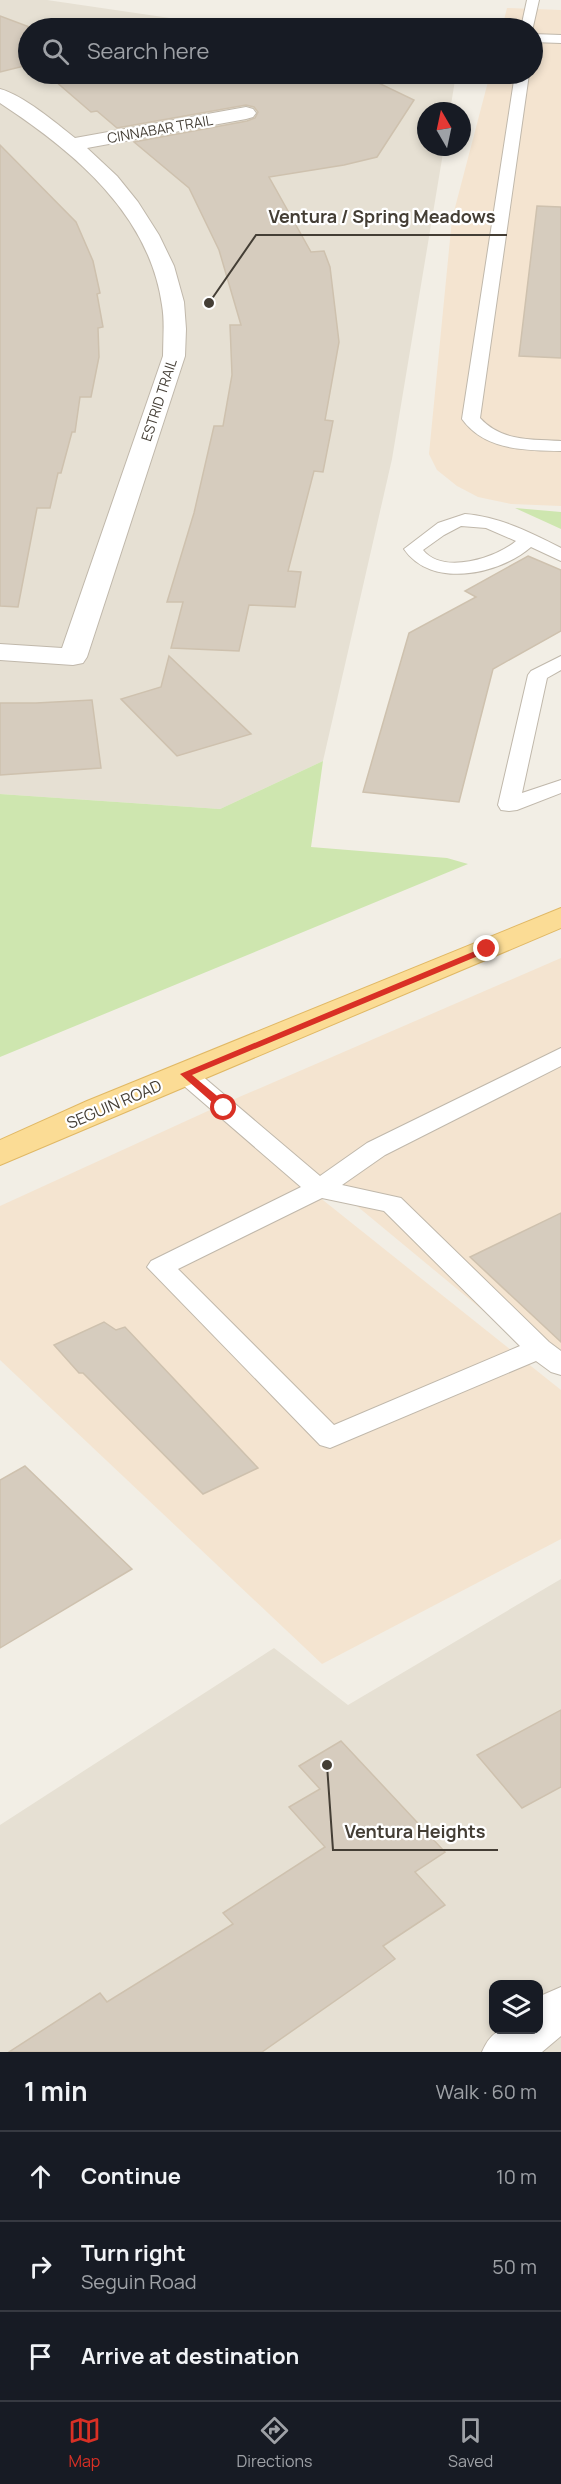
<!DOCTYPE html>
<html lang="en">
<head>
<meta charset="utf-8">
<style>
	:root { --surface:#171b24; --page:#242831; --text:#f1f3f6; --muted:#9ea1a6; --line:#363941; --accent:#d93025 }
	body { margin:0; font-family:Manrope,sans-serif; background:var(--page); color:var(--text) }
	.controls { position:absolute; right:18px; bottom:18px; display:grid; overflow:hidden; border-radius:12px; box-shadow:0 3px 9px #0003 }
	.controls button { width:54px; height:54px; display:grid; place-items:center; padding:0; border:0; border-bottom:2px solid var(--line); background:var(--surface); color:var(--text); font:30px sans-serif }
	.compass { position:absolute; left:417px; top:102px; width:54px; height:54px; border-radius:50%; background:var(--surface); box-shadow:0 3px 9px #0003; rotate:351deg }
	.stop { position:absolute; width:18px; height:18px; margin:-14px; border:4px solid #d93025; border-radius:50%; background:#fff }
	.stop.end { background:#d93025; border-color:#fff; box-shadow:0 2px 6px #0008 }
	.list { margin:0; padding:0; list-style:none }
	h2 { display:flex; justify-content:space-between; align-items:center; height:78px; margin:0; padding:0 24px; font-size:26px }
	h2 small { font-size:20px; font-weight:400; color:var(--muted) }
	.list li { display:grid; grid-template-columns:39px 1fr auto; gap:18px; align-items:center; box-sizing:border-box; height:90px; padding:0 24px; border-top:2px solid var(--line) }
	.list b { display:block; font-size:22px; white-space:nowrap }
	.list p { margin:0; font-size:20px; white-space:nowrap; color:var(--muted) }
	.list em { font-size:20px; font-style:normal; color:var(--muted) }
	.icon { flex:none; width:33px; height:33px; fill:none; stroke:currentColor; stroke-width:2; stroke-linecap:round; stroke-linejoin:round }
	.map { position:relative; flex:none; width:561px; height:2052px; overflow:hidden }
	.search { position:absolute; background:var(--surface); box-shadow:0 3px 9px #0003; left:18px; right:18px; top:18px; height:66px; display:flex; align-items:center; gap:15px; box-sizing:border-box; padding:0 21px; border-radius:33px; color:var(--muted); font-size:22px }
	.sheet { height:348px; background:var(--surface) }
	nav { display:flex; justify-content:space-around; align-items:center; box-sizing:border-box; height:84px; border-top:2px solid var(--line); background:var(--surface); font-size:16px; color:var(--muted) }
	nav a { display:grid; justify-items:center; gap:3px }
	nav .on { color:var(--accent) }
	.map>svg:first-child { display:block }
</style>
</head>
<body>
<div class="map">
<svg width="561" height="2052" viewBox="0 0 561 2052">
	<rect width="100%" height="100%" fill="#f2eee5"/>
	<!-- residential -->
	<g fill="#e6e0d3" fill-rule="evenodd">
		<polygon points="0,0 47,0 238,28 28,28 28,74 456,74 450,111 426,111 426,147 444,147 392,459 323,761 220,809 0,794"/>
		<path d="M561 1579V2052H0V1825L274 1648 348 1705ZM494 1984H538V2030H494Z"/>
	</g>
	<!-- commercial -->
	<g fill="#f4e4d0">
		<polygon points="507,8 561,10 561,506 511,504 478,497 457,486 437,470 429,454 452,219 490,74 532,74 532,28 502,28"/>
		<polygon points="561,958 561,1375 230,1101"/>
		<polygon points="210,1110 561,1390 561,1539 322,1664 0,1360 0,1206"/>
	</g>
	<!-- green -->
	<g fill="#cee6af">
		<polygon points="515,508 561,512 561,529"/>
		<polygon points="323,761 311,847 447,858 468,864 0,1057 0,794 220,809"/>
	</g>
	<!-- building -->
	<g fill="#d6ccbe" stroke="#cec1ae" stroke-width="1.5">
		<polygon points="0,16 32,28 28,28 28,68 24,66 0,72"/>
		<polygon points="39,74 360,74 414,100 377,157 344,165 269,177 311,252 324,251 330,267 339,342 325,420 333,421 323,472 314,471 288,571 301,572 295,607 249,605 239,651 171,648 183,602 167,602 194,513 214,426 223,426 232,375 230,325 241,325 219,250 189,188 134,142 247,121 255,118 258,112 254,107 246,105 117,128 97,111 91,112 55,81"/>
		<polygon points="0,145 76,222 93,261 100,293 97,294 103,327 98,328 99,357 91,397 80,397 75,432 72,432 61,473 58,473 50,508 37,508 18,607 0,606"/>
		<polygon points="537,206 561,207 561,358 519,356"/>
		<polygon points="528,556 561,570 561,631 493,669 459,802 363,792 409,633 476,597 465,591"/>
		<polygon points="169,656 251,734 177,756 121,699 161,687"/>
		<polygon points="92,700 101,768 0,775 0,703 36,703"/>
		<polygon points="561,1213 561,1342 470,1257"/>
		<polygon points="104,1322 116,1330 125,1327 258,1468 203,1494 83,1373 79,1373 54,1345"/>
		<polygon points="25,1466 132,1569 0,1648 0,1480"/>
		<polygon points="561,1710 561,1787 522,1808 477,1755"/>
		<polygon points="341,1741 445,1852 415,1872 445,1905 383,1946 395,1959 262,2052 9,2052 100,1993 107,2002 233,1924 223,1913 325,1847 289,1807 320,1789 299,1766"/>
	</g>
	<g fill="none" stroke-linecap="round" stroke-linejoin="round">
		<!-- lane casing -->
		<g stroke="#c0b8ab" stroke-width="2">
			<g id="lane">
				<polygon points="527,0 539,0 532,31 532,28 521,28"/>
				<polygon points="532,34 561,35 561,43 532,42"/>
				<path d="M515 74H529L480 418C502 442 531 439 561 441V451C525 450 485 451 462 419Z"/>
				<path d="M465 514C500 517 530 532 561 548V561L531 547C499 575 431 589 404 549L438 523ZM461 526 486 528 516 541C496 558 443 575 423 550L444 535Z"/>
				<polygon points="561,656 561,670 547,678 522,793 561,780 561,793 517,810 509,811 501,810 498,805 528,675 531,671"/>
				<path d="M561 1048V1066L385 1155 342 1185 401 1198 549 1342 561 1351V1375L551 1372 536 1361 330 1448 320 1445 147 1267 151 1261 301 1187 176 1079 173 1074 176 1069 185 1066 194 1069 320 1176 367 1143ZM322 1198 384 1211 520 1346 334 1425 178 1269Z"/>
			</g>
		</g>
		<!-- street casing -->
		<g stroke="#c0b8ab" stroke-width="2">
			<g id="street">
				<path d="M0 89C23 95 56 123 75 138L246 107 253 109 256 113 253 117 246 119 87 148 117 176 138 202 159 235 174 266 184 302 186 329 185 356 87 657 83 663 73 665 0 660V644L62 648 163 356C163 339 165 322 162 305 149 213 73 151 0 103Z"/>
				<path d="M561 1987V2036L542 2052H482C495 2022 509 2030 538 2030V1997Z"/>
			</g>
		</g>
		<!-- primary casing -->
		<g stroke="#e0b865" stroke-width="2">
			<polygon id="primary" points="561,908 561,928 0,1165 0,1140 87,1101"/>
		</g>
		<!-- lane -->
		<use href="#lane" fill="#fff" fill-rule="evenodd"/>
		<!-- street -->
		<use href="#street" fill="#fff" fill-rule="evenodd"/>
		<!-- primary -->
		<use href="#primary" fill="#fbdc95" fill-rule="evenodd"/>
	</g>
	<!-- route -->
	<polygon fill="#d93025" points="487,946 491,949 490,951 192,1075 228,1105 228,1110 221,1110 180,1074"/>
	<g text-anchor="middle" stroke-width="4.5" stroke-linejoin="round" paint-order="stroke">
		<!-- far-street labels -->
		<g font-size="14" fill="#443e35" stroke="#fff">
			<text transform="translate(160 129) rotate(-10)" y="5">CINNABAR TRAIL</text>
			<text transform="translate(159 400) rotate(-72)" y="5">ESTRID TRAIL</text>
		</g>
		<!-- street labels -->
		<g font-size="16" fill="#443e35" stroke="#fff">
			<text transform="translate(114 1104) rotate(-23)" y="6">SEGUIN ROAD</text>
		</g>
	</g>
	<!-- callouts -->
	<path fill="none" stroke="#443e35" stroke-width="2" d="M209 303L256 235H507M327 1765L333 1850H498"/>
	<g fill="#443e35" stroke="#fff" stroke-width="2">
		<circle cx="209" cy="303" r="6"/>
		<circle cx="327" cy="1765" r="6"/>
	</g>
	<g font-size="18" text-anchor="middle" font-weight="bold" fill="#443e35" stroke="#fff" stroke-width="4.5" stroke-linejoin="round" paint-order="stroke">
		<text x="382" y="223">Ventura / Spring Meadows</text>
		<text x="415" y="1838">Ventura Heights</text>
	</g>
</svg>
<div class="controls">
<button><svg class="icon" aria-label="layers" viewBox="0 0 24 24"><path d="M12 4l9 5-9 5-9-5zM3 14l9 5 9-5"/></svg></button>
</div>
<svg class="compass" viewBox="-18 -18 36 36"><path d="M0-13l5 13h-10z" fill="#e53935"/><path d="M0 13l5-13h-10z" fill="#9ea1a6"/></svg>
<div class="stop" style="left:224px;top:1108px"></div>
<div class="stop end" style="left:487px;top:949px"></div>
<div class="search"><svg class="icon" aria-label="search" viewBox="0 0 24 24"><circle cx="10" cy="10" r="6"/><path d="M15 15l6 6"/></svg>Search here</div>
</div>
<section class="sheet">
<h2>1 min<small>Walk · 60 m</small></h2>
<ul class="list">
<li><svg class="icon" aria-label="ahead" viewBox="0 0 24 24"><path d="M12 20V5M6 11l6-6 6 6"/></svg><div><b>Continue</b></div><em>10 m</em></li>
<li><svg class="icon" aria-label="right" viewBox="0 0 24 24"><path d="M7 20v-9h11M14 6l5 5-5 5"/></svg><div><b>Turn right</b><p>Seguin Road</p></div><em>50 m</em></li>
<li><svg class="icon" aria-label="arrive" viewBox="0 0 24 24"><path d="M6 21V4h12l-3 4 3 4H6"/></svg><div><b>Arrive at destination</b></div></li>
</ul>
</section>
<nav>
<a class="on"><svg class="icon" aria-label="map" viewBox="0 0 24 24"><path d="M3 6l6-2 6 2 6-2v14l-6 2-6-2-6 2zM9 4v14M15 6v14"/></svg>Map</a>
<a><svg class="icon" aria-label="directions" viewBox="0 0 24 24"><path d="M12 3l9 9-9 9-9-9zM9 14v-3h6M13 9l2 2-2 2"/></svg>Directions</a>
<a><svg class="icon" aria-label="saved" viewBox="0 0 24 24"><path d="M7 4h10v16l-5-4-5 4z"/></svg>Saved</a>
</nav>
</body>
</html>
